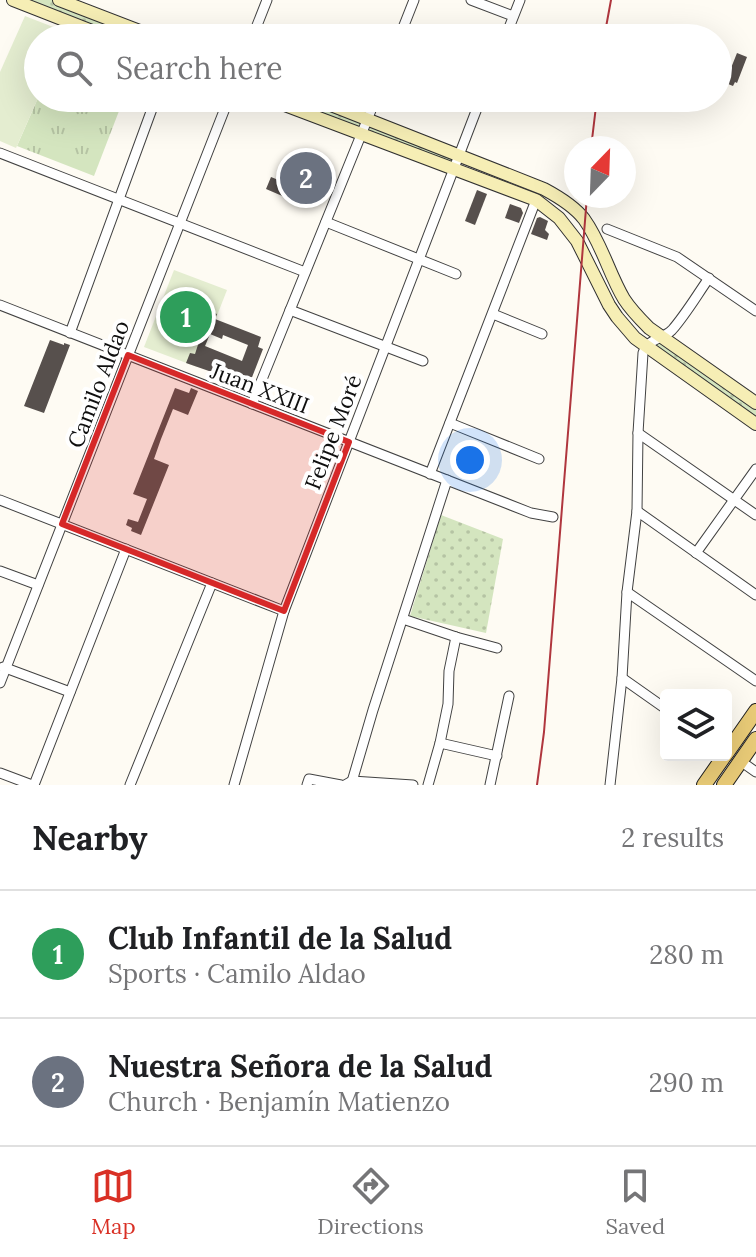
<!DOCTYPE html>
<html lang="en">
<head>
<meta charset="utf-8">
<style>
	:root { --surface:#fff; --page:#f6f6f6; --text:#202124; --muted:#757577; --line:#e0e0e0; --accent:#d93025 }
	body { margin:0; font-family:Lora,serif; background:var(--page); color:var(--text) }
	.controls { position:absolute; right:24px; bottom:24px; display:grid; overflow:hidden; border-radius:8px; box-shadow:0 8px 32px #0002 }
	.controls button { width:72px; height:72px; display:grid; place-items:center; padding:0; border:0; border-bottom:2px solid var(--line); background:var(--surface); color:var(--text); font:40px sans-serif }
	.compass { position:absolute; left:564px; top:136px; width:72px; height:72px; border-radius:50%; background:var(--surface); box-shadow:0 8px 32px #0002; rotate:23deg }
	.you { position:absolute; left:470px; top:460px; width:28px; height:28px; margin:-20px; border:6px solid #fff; border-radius:50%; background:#1a73e8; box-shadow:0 0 0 12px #1a73e833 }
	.badge { display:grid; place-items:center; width:52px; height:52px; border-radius:50%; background:var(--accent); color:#fff; font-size:26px; font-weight:700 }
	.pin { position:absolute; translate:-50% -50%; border:4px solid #fff; box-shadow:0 2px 8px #0006 }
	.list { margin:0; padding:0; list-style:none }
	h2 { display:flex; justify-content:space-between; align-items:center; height:104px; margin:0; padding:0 32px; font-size:34px }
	h2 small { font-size:26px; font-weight:400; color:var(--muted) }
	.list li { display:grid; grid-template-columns:52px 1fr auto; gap:24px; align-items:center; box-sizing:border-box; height:128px; padding:0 32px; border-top:2px solid var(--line) }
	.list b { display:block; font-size:30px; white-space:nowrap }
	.list p { margin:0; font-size:26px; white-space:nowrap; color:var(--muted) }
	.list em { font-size:26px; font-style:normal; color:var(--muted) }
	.icon { flex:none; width:44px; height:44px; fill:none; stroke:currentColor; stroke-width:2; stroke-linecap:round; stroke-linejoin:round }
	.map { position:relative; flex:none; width:756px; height:785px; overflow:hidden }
	.search { position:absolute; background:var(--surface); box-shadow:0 8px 32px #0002; left:24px; right:24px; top:24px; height:88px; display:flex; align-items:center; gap:20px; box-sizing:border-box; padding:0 28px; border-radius:44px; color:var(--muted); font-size:30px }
	.sheet { height:360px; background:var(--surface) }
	nav { display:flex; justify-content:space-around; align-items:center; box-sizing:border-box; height:112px; border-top:2px solid var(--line); background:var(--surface); font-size:22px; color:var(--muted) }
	nav a { display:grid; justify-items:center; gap:4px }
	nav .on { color:var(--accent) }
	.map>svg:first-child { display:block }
</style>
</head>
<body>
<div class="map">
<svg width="756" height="785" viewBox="0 0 756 785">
	<defs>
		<pattern id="grass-dots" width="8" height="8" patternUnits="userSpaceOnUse" patternTransform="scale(2)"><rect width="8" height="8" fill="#d4e5bf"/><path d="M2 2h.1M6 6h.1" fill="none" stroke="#b5c3a3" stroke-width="1.8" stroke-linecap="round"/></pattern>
		<pattern id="park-tufts" width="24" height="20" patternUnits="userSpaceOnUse" patternTransform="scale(2)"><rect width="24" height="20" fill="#d4e5bf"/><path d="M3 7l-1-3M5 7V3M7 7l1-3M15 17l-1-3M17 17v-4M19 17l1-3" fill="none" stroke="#b5c3a3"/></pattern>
	</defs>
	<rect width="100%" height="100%" fill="#fefbf3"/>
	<!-- grass -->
	<g fill="url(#grass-dots)">
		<polygon points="13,0 59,0 158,38 110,38"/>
		<polygon points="266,98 313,98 459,155 454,169"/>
		<polygon points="661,337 756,403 756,424 645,346"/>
		<polygon points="441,515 503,539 486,633 410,616"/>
	</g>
	<!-- park -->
	<polygon fill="url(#park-tufts)" points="38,98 124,98 94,176 17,146"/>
	<!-- pitch -->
	<g fill="#e4edd0">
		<polygon points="25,16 66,32 64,38 38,38 38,98 16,148 0,141 0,72"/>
		<polygon points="174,270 227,290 197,367 144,347"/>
	</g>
	<!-- building -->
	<g fill="#57504d" fill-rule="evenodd">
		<polygon points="737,53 747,57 737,83 735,82 733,86 728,84 726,88 718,85 718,75 727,78"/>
		<polygon points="308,162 326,175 318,195 304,194 305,192 290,191 287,198 266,189 271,177 286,183 286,173 288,168"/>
		<polygon points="477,190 487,194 475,225 465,221"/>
		<polygon points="510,204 521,208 523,213 519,223 505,218"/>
		<polygon points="540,217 548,221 545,230 549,234 547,240 531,234 537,218"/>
		<path d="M209 311 217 314 215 319 261 337 258 347 263 349 249 385 186 363 190 353 195 354ZM210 334 222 339 223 335 248 345 242 361 205 346Z"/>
		<polygon points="50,340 64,345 64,343 70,345 44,413 24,406"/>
		<polygon points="175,388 189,393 191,388 198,391 188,415 173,409 161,439 154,459 169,465 141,535 131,531 132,528 126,525 128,519 138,522 147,499 133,494"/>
	</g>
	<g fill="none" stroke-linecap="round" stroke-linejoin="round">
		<!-- minor casing -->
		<g stroke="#424242" stroke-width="11">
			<g id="minor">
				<polyline points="471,0 513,16"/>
				<polyline points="252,38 267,0"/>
				<polyline points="399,38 414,0"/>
				<polyline points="505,38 520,0"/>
				<polyline points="0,153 305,272"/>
				<polyline points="326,222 456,274"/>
				<polyline points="607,229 677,257 756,311"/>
				<polyline points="0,305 531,513 553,517"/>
				<polyline points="290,310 423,361"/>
				<polyline points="493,314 542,334"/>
				<polyline points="70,333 156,98"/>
				<polyline points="252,404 376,98"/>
				<polyline points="450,423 539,459"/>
				<polyline points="638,433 756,515"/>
				<polyline points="430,474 536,200"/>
				<polyline points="0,500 284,611"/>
				<polyline points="637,511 756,595"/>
				<polyline points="696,553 756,469"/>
				<polyline points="0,571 38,585"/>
				<polyline points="627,592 756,681"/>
				<polyline points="403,619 456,637 497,648"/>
				<polyline points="3,667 70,692"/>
				<polyline points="622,678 666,709"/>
				<polyline points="0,683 229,98"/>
				<polyline points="440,743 497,756"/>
				<polyline points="739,760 756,772"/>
				<polyline points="0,773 32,785"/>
				<polyline points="34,785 126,549"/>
				<polyline points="130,785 212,583"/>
				<polyline points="234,785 284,611 481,98"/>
				<polyline points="307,785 309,779 341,785"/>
				<polyline points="345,785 352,781 413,785"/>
				<polyline points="351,785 373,710 447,480"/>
				<polyline points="428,785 440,743 448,704 449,671 456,637"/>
				<polyline points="490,785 509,696"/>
				<path d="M610 785 622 678 627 592 637 511 638 433 643 353C648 338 662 340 672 330 686 314 697 295 709 278"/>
			</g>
		</g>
		<!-- secondary casing -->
		<g stroke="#313131" stroke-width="14">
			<g id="secondary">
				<polyline points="13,0 110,38"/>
				<polyline points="59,0 158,38"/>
				<polyline points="266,98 536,200 559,218 577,241 609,305 617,317 635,338 756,424"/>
				<path d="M313 98 544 189C559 197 574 206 584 219 602 244 609 274 624 299 631 310 640 319 649 328L756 403"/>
			</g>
		</g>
		<!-- primary casing -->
		<g stroke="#202020" stroke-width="16">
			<g id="primary">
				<polyline points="726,754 756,711"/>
				<polyline points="704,785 725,755"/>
				<polyline points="724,785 756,739"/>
			</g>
		</g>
		<!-- minor -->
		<use href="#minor" stroke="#fff" stroke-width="9"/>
		<!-- secondary -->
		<use href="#secondary" stroke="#f6eeb5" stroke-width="12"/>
		<!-- primary -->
		<use href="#primary" stroke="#e9cb77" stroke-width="14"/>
		<!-- rail -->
		<g stroke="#b0363e" stroke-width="2">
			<polyline points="604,38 611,0"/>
			<polyline points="591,148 597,98"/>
			<polyline points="537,785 544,732 587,196"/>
		</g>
	</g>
	<!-- marked area -->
	<path fill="#d62828" fill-opacity="0.2" stroke="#d62828" stroke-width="6" stroke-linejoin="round" d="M128 355 349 442 284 611 62 524Z"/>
	<g text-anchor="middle" stroke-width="8" stroke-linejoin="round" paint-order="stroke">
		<!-- street labels -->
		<g font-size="22" fill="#0f0f0f" stroke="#fff">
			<text transform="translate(98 384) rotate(-69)" y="8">Camilo Aldao</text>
			<text transform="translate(260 388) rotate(21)" y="8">Juan XXIII</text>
			<text transform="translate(333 432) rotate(-69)" y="8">Felipe Moré</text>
		</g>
	</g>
</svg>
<div class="controls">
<button><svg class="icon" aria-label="layers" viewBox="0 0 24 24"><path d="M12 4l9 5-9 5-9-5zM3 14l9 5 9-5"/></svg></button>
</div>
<svg class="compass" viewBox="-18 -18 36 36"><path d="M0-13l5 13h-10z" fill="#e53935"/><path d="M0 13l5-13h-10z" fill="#757577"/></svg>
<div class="you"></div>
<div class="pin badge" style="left:186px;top:317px;background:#2e9e5b">1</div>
<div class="pin badge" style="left:306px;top:178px;background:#6b7280">2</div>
<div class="search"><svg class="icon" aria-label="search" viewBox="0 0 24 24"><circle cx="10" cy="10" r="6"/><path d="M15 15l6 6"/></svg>Search here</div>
</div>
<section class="sheet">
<h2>Nearby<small>2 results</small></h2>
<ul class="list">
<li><span class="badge" style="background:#2e9e5b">1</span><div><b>Club Infantil de la Salud</b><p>Sports · Camilo Aldao</p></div><em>280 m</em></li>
<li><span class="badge" style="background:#6b7280">2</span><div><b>Nuestra Señora de la Salud</b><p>Church · Benjamín Matienzo</p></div><em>290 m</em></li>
</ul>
</section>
<nav>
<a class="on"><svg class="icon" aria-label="map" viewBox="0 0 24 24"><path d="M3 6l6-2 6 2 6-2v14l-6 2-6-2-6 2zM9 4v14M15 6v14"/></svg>Map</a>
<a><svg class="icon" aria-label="directions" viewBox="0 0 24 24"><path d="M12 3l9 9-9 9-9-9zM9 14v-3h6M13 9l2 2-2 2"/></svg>Directions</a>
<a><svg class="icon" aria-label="saved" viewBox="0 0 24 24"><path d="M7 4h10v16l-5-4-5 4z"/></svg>Saved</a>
</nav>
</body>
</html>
